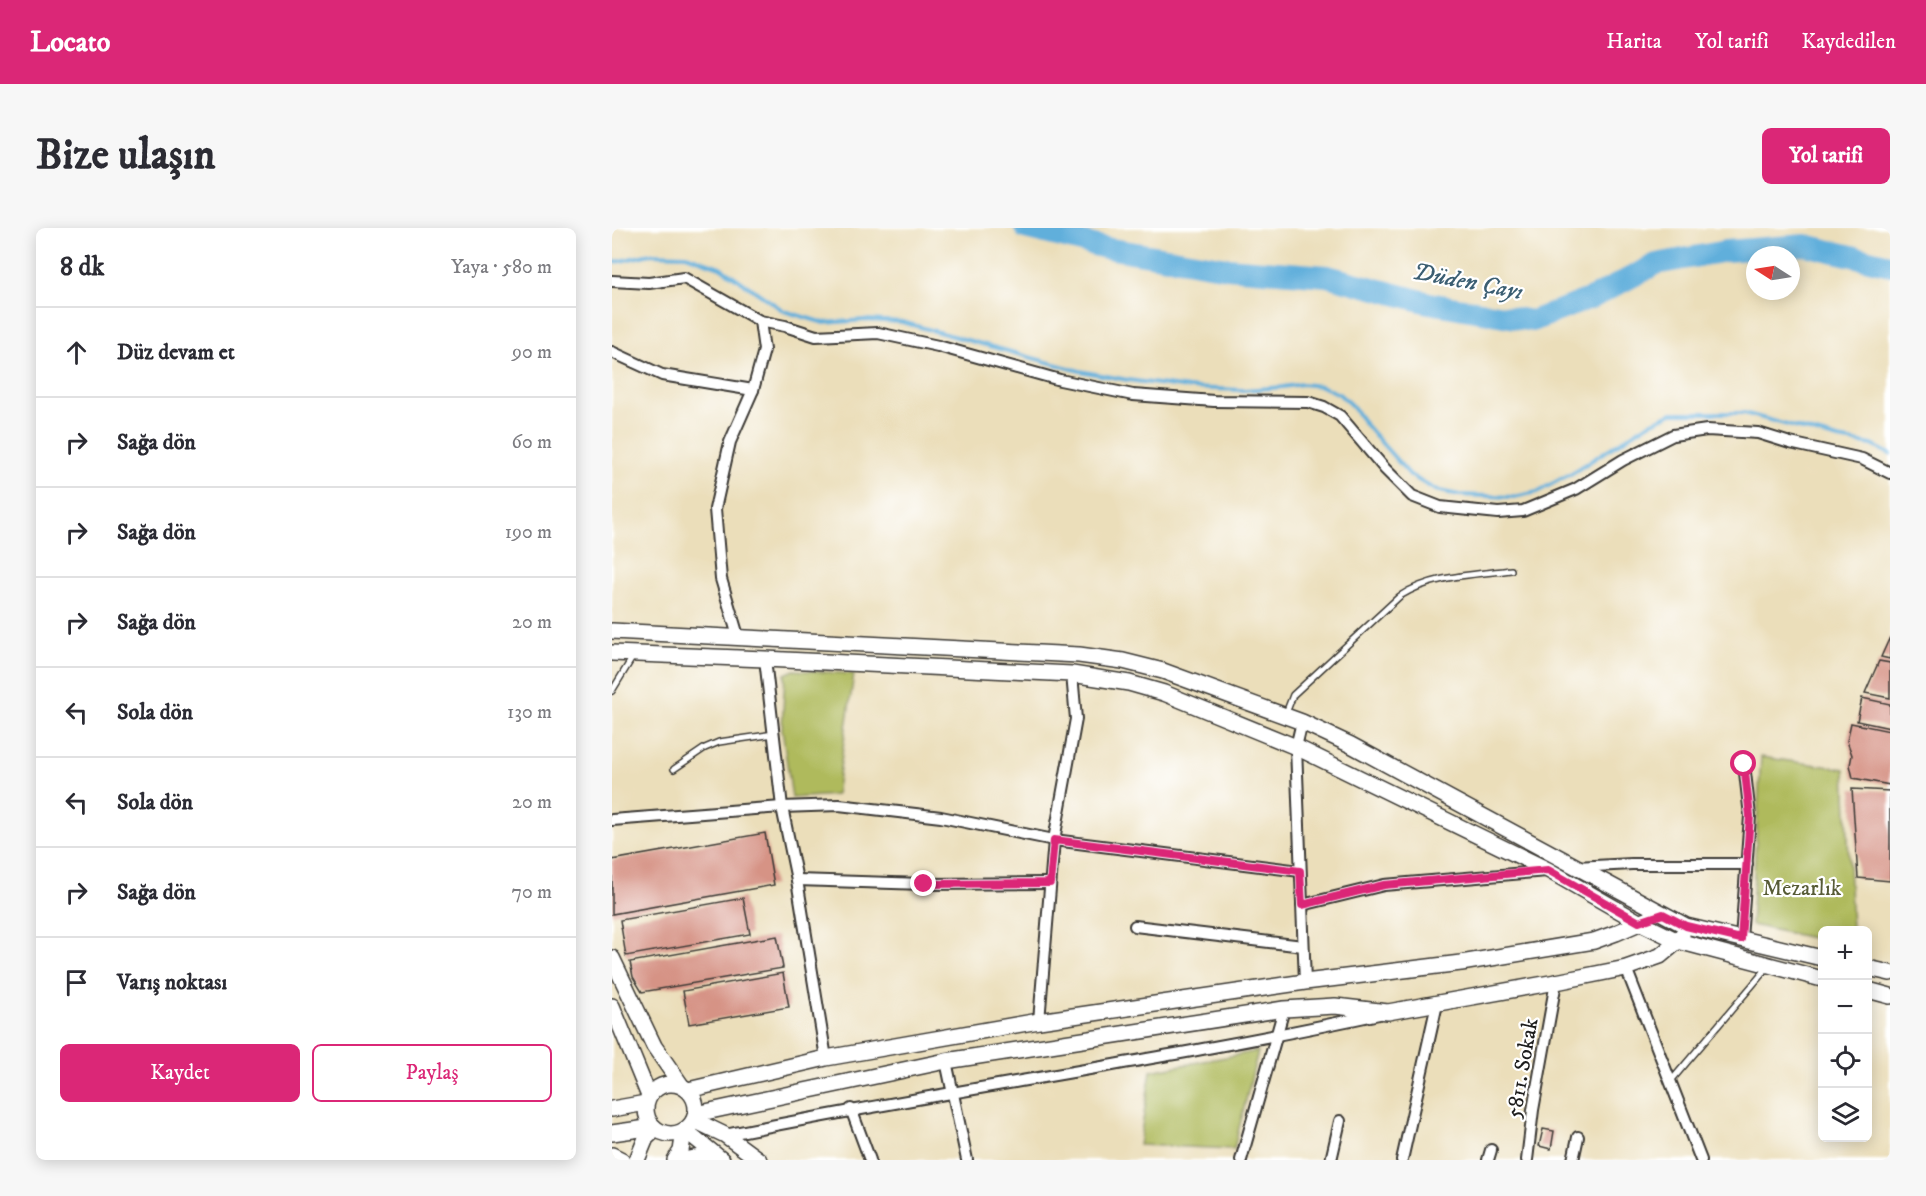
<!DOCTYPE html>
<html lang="tr">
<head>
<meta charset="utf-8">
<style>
	:root { --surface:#fff; --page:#f7f7f7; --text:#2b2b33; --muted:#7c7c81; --line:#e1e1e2; --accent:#db2777 }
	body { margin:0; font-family:"IM FELL DW Pica",serif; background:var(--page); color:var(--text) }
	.controls { position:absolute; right:18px; bottom:18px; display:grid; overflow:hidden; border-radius:9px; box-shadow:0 3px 15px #0003 }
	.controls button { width:54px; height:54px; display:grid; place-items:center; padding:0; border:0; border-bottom:2px solid var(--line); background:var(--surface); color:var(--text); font:30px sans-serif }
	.compass { position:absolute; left:1134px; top:18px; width:54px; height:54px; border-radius:50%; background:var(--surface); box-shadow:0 3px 15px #0003; rotate:282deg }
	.stop { position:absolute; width:18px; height:18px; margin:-14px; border:4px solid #db2777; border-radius:50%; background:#fff }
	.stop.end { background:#db2777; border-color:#fff; box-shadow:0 2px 6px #0008 }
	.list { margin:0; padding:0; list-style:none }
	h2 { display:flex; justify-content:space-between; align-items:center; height:78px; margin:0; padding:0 24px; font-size:26px }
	h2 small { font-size:20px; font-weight:400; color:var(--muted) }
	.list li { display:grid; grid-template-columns:39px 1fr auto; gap:18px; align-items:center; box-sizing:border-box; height:90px; padding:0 24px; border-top:2px solid var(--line) }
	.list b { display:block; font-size:22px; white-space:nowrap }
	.list em { font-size:20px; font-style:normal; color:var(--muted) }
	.actions { display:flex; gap:12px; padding:18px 24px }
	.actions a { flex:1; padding:14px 0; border:2px solid var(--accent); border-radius:9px; text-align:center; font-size:21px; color:var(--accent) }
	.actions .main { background:var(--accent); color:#fff }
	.icon { flex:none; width:33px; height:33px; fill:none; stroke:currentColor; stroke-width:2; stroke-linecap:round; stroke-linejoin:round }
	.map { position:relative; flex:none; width:1278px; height:932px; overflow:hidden; border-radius:9px }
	header { display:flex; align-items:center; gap:36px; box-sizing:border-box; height:84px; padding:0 30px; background:var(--accent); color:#fff }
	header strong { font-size:28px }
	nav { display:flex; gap:33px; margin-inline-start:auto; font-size:21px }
	.intro { display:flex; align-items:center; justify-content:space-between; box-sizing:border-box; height:144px; padding:0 36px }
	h1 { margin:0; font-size:42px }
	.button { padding:15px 27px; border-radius:9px; background:var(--accent); color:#fff; font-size:21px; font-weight:700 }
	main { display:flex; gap:36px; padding:0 36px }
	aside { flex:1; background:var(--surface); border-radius:9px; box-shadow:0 3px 15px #0003 }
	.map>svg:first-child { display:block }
</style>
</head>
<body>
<header>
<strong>Locato</strong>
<nav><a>Harita</a><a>Yol tarifi</a><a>Kaydedilen</a></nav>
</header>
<div class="intro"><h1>Bize ulaşın</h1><a class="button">Yol tarifi</a></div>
<main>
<aside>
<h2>8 dk<small>Yaya · 580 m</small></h2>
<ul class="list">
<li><svg class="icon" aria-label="ahead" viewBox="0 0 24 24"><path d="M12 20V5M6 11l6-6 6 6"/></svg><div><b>Düz devam et</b></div><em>90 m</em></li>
<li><svg class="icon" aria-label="right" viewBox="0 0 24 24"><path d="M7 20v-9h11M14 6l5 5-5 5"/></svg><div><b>Sağa dön</b></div><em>60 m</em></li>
<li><svg class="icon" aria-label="right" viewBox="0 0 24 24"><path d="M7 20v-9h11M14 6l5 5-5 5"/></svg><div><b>Sağa dön</b></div><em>190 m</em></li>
<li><svg class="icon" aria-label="right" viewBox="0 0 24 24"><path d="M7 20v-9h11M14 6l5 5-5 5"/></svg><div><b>Sağa dön</b></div><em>20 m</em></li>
<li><svg class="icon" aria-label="left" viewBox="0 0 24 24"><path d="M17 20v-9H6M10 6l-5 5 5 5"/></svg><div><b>Sola dön</b></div><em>130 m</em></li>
<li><svg class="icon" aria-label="left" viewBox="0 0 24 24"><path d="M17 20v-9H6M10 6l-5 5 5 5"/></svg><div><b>Sola dön</b></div><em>20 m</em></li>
<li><svg class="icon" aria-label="right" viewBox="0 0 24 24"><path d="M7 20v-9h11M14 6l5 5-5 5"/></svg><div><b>Sağa dön</b></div><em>70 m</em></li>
<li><svg class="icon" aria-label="arrive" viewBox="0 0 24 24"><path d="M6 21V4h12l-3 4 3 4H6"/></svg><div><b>Varış noktası</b></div></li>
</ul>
<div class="actions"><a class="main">Kaydet</a><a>Paylaş</a></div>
</aside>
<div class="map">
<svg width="1278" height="932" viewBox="0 0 1278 932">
	<rect width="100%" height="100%" fill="#fff"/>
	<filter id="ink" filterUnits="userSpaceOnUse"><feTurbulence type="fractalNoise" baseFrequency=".0167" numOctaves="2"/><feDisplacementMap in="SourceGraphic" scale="12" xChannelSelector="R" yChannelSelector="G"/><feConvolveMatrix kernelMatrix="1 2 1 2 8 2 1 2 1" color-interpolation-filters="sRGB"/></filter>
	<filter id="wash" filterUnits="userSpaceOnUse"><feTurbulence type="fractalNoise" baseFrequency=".008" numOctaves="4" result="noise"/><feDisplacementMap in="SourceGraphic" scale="24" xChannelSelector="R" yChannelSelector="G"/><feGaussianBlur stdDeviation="1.35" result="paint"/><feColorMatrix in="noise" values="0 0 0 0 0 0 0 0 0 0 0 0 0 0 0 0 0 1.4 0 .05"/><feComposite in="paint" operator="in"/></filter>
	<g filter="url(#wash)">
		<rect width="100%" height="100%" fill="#ebdeba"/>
		<!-- green -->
		<g fill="#afba5c" stroke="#666b3c" stroke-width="1.5">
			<polygon points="182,442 242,446 224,567 180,570 170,501 173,446"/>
			<polygon points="1149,529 1233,541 1240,702 1210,702 1210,712 1139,697"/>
			<polygon points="646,823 622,921 527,917 539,843"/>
		</g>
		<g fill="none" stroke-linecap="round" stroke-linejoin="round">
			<!-- stream -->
			<polyline stroke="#61afdb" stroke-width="4" points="0,35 38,26 74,27 108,39 172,83 212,95 253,92 290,94 468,143 516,152 577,160 631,162 671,159 690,156 709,158 727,166 741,179 752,195 798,247 823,262 847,267 902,269 925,264 960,245 1036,196 1060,185 1132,185 1226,211 1260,217 1278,226"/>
			<!-- river -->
			<polyline stroke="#61afdb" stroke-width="22" points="413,0 494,20 615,40 715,48 817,75 920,93 982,69 1044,36 1114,23 1193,17 1278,37"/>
		</g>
		<g id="blocks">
			<!-- building -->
			<g fill="#d69385">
				<polygon points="1278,409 1278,431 1269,429"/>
				<polygon points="1267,433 1278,435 1278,470 1253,465"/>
				<polygon points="1250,470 1278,476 1278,500 1245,493"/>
				<polygon points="1239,495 1278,503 1278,557 1241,550 1238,537 1240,527 1235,513"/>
				<polygon points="1240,561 1278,563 1278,653 1246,650"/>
				<polygon points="153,605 162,657 0,686 0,632"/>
				<polygon points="131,670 138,706 14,728 8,692"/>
				<polygon points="165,708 171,740 30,764 21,749 18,734"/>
				<polygon points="171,745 177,779 77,796 71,763"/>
				<polygon points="931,901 942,903 939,921 927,918"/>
			</g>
		</g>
	</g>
	<g filter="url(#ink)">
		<use href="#blocks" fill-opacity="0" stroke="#3b3934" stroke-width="1.5"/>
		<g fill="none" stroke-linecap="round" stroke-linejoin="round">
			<!-- lane casing -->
			<g stroke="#3b3934" stroke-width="8">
				<g id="lane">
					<polyline points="0,463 22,427"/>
					<path d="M674 485 681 467 788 368C820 347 862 347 899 342"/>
					<polyline points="62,541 93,520 107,514 162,506"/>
					<polyline points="1059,853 1155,740"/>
				</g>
			</g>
			<!-- street casing -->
			<g stroke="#3b3934" stroke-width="14">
				<g id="street">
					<polyline points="0,53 37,55 72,50 148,93 152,122 141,162 118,214 103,281 109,351 126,408"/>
					<polyline points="148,93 173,98 204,108 266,105 326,118 448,152 521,167 602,173 696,174 712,179 728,188 773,241 800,268 828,279 886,285 911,283 964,261 1011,232 1061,207 1095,202 1146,205 1178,215 1250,231 1278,245"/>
					<polyline points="0,124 50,147 141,162"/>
					<polyline points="153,431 170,579 185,652 214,830"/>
					<polyline points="690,494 684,519 693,754"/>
					<polyline points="0,592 170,579 227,577 329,589 442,612 688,643"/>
					<polyline points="964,639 1020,636 1135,636"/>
					<polyline points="185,652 312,656 438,655"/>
					<polyline points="690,677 772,657 935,643"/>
					<polyline points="523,698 691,718"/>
					<polyline points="1129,711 1138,588 1132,536"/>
					<polyline points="1014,740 1089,932"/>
					<polyline points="427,793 442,612 464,491 460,446"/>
					<polyline points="334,833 355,932"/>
					<polyline points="239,881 258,932"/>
					<path d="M113 907C330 863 550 833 767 786"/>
					<polyline points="629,932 672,781"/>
					<polyline points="719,932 728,893"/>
					<polyline points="790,932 825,776"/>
					<polyline points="876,932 879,922"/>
					<polyline points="915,932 921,882 944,754"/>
					<polyline points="961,932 966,909"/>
				</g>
			</g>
			<!-- secondary casing -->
			<g stroke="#3b3934" stroke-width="18">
				<g id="secondary">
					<polyline points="0,403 467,427 511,433 551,443 690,494 739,517 1074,698 1210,730"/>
					<polyline points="0,425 153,431 460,446 517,455 552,465 684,519 936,642 1027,694 1066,713 1210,751"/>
					<polyline points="0,730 42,818 69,857"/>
					<polyline points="1256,740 1278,745"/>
					<polyline points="1256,762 1278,768"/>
					<polyline points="0,778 37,868"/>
					<circle cx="59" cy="881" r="25"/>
					<polyline points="76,862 214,830 427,793 693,754 849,735 982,713 1004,705 1034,692"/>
					<polyline points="0,881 34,875"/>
					<polyline points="84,886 334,833 672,781 723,778 776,784 944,754 1014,740 1048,728 1066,713 1070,707"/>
					<polyline points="82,892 113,907 147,932"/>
					<polyline points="73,902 110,932"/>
					<polyline points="0,905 42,899"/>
					<polyline points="0,927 10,932"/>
					<polyline points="25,932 34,910 44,901"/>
					<polyline points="63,932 69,923 72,903"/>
					<polyline points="73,932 92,928 108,932"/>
				</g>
			</g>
			<!-- lane -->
			<use href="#lane" stroke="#fff" stroke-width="5"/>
			<!-- street -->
			<use href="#street" stroke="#fff" stroke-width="10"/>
			<!-- secondary -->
			<use href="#secondary" stroke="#fff" stroke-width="15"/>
		</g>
	</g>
	<g fill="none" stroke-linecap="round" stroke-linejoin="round" filter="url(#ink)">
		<!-- route -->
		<polyline stroke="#db2777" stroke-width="8" points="312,656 438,655 442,612 688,643 690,677 772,657 936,642 1027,694 1051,686 1074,698 1129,711 1138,588 1132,536"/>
	</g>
	<g text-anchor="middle" stroke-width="4.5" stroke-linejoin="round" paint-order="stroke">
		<!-- park labels -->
		<g font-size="22" fill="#575b36" stroke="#fff">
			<text x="1190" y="667">Mezarlık</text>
		</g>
		<!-- street labels -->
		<g font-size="22" fill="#1c1c1c" stroke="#fff">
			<text transform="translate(909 840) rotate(-80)" y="8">5811. Sokak</text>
		</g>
		<!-- water labels -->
		<g font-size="24" font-style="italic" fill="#3b5e72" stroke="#fff">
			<text transform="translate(856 53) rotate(11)" y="8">Düden Çayı</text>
		</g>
	</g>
</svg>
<div class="controls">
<button>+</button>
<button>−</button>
<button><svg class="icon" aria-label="locate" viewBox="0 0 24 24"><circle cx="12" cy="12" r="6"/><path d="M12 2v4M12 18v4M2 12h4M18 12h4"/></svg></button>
<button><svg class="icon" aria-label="layers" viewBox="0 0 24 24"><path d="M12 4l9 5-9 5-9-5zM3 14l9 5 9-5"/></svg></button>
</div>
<svg class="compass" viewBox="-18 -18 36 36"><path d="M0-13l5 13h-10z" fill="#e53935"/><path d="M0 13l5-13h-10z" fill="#7c7c81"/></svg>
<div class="stop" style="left:1132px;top:536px"></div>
<div class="stop end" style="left:312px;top:656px"></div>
</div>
</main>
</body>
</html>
